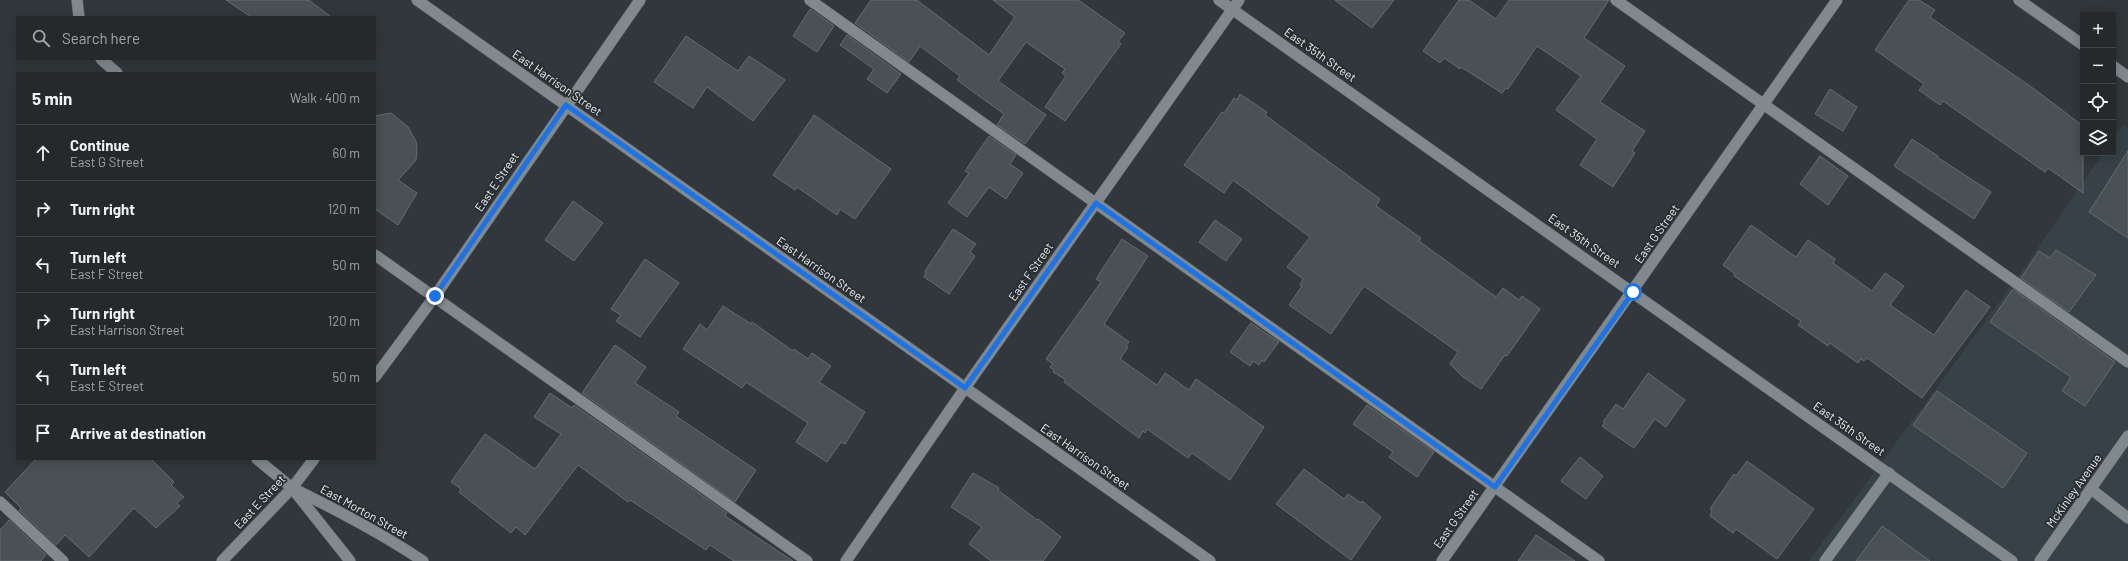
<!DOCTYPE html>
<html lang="en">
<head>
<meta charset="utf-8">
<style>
	:root { --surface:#25292c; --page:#313538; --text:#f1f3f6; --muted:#a3a6a9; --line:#424548 }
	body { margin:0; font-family:Barlow,sans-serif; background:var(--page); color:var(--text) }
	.controls { position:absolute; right:12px; top:12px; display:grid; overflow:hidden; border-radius:0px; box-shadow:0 2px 10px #0003 }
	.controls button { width:36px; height:36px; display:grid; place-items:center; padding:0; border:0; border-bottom:1px solid var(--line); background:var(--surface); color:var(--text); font:20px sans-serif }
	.stop { position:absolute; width:12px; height:12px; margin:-9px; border:3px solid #1a73e8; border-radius:50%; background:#fff }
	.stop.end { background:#1a73e8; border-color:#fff; box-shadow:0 1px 4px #0008 }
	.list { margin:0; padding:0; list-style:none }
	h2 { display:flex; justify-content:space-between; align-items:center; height:52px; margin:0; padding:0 16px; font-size:17px }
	h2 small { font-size:13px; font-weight:400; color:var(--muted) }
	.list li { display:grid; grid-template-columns:26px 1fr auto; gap:12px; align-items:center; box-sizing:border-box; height:56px; padding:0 16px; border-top:1px solid var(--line) }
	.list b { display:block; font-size:15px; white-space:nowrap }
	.list p { margin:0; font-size:13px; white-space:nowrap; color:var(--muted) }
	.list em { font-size:13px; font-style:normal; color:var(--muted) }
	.icon { flex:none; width:22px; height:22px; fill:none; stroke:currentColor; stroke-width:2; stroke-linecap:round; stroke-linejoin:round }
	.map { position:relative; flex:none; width:2128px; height:561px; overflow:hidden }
	.search { position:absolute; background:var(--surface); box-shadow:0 2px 10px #0003; left:16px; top:16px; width:360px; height:44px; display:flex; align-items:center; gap:10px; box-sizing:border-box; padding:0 14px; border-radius:0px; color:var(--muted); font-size:15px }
	.panel { position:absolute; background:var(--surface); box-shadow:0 2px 10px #0003; left:16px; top:72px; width:360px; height:388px; border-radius:0px }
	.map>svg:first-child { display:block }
</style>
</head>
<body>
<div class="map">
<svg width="2128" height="561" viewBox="0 0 2128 561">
	<rect width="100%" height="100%" fill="#31373a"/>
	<!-- built -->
	<polygon fill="#364248" points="2123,125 2128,128 2128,561 1809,561 2022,271 2103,153 2113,153 2113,139"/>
	<!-- building -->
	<g fill="#4a5154" stroke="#656c6f">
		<polygon points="226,0 309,0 331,17 251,17"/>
		<polygon points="871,0 917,0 989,55 1015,17 993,0 1078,0 1125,33 1118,42 1121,44 1065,121 1045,107 1066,76 1062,73 1065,69 1026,42 998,81 1046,115 1025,144 997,125 1004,114 957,80 960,76 920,46 909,62 855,23"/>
		<polygon points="1335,0 1394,0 1372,28"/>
		<polygon points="1459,0 1469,0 1496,19 1509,0 1609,0 1584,38 1625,66 1600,102 1645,131 1632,151 1635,153 1613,187 1580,165 1597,139 1556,110 1581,76 1537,46 1508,89 1506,88 1502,93 1461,67 1460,69 1444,58 1440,63 1423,51"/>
		<polygon points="1909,0 1919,0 1935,10 1930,17 2037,91 2083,126 2083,193 2048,168 2045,172 1943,101 1940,105 1919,90 1924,84 1875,50"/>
		<polygon points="810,9 834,26 817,52 793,36"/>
		<polygon points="847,35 901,74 887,93 867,79 874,69 840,45"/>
		<polygon points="686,36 738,71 749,56 785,80 753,121 707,87 693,108 654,82"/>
		<polygon points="1830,89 1857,107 1843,131 1815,114"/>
		<polygon points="1240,94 1267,112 1265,115 1380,199 1376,206 1421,238 1419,241 1496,297 1503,288 1519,300 1522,296 1540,309 1507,356 1505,355 1481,389 1463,377 1450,364 1458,352 1364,286 1331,334 1289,305 1302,286 1300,285 1303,279 1287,267 1310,237 1233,180 1224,193 1184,165 1222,112 1224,113 1234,98 1237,100"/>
		<polygon points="391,113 408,127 416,141 417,149 416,160 398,180 417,193 398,225 375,209 375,116"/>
		<polygon points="814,115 891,169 855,219 840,209 837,215 797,187 795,190 773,175"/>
		<polygon points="989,136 1016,155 1010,164 1023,173 1006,199 989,187 967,217 948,203 969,173 965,171"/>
		<polygon points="1912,139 1938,156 1937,157 1991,192 1974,219 1894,166"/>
		<polygon points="2128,151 2128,238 2089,212"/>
		<polygon points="1820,156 1848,176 1828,205 1800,184"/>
		<polygon points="573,201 603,223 574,261 545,240"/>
		<polygon points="1215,220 1242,239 1226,261 1199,242"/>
		<polygon points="1751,225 1796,257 1808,240 1835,259 1833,263 1872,291 1885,273 1904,286 1890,305 1934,335 1966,290 1990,307 1922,398 1867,358 1864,361 1861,359 1858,363 1830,343 1828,346 1798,325 1801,321 1734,276 1735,274 1723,265"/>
		<polygon points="953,229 976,244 970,252 975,256 949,294 924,277 926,272 925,271"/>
		<polygon points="1122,239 1148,256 1104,324 1129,342 1126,346 1128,347 1120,359 1157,385 1165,373 1189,390 1196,379 1264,427 1230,480 1192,453 1188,458 1147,429 1145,433 1143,431 1139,438 1064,382 1066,380 1053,372 1054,370 1050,367 1053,364 1046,359 1101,282 1096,279"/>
		<polygon points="2056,250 2096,275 2069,312 2021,278 2039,251 2050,258"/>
		<polygon points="645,259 679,283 640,337 616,321 621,315 611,309"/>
		<polygon points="2013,289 2115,362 2085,406 2062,391 2071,377 1990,322"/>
		<polygon points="723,306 751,324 752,322 793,351 794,349 808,359 812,353 831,366 819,382 865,412 845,444 841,442 827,462 796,442 808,423 746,382 742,388 683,349 700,324 707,330"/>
		<polygon points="1251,323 1279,342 1264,362 1262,360 1259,365 1253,361 1250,366 1230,352"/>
		<polygon points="615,345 646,367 635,383 679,412 676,416 756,470 735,502 582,393"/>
		<polygon points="1648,373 1685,400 1666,427 1655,419 1634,448 1602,426 1605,423 1603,422 1616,404 1623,409"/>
		<polygon points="1937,391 2027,453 2003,488 1913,425"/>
		<polygon points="550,393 572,408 574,405 727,513 725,516 793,561 734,561 710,545 706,550 630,500 628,502 578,465 525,535 516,527 511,533 459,492 461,489 451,482 485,434 535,469 561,434 534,417"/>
		<polygon points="1367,405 1434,452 1417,477 1389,457 1393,452 1353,424"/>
		<polygon points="1580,457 1603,476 1586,499 1561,481"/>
		<polygon points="36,459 151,459 174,482 171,485 184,497 177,503 180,506 156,528 134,508 89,557 65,535 56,545 19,510 21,508 5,492"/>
		<polygon points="1747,461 1814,509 1777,559 1736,529 1733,533 1710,516 1712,511 1710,509 1734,474 1736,476"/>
		<polygon points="1304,469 1344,499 1348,494 1361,503 1362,501 1381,517 1351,560 1276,504"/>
		<polygon points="973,473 999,488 998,490 1037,520 1038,519 1061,537 1043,561 991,561 969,544 982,527 951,507"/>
		<polygon points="9,520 46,555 41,561 0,561 0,530"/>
		<polygon points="1882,526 1930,561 1856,561"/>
		<polygon points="1536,535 1575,561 1518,561"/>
	</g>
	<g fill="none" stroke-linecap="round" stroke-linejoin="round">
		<!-- service casing -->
		<g stroke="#4f5557" stroke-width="12">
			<g id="service">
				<polyline points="810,0 1599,561"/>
				<polyline points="1616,0 2128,362"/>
				<polyline points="101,59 117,73"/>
				<polyline points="375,255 807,561"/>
				<polyline points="2091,489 2128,518"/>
				<polyline points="0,502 63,561"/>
				<polyline points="1825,561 1889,473"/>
			</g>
		</g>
		<!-- minor casing -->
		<g stroke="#4f5557" stroke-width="12">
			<g id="minor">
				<polyline points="77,0 79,17"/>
				<polyline points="417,0 1210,561"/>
				<polyline points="1219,0 2012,561"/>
				<polyline points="375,377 435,296 640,0"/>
				<polyline points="257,459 292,488 350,561"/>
				<path d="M292 488C337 510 381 533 423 561"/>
				<polyline points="222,561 292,488 314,459"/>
				<polyline points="846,561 965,388 1239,0"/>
				<polyline points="1442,561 1837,0"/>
			</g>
		</g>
		<!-- tertiary casing -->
		<g stroke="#4f5557" stroke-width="12">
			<g id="tertiary">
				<polyline points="2019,0 2083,45"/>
				<polyline points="2113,66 2128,77"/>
				<polyline points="2040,561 2128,436"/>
			</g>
		</g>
		<!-- service -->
		<use href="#service" stroke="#82898d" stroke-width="11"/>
		<!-- minor -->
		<use href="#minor" stroke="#82898d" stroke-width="11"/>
		<!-- tertiary -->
		<use href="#tertiary" stroke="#82898d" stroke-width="11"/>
	</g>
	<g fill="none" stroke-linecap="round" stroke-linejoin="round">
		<!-- route -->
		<polyline stroke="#1a73e8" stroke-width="5" points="435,296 566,105 965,388 1096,203 1495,487 1633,292"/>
	</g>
	<g text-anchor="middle" stroke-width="3.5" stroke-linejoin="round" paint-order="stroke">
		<!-- street labels -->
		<g font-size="12" fill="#e9edef" stroke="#272d30">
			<text transform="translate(1320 55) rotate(35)" y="4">East 35th Street</text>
			<text transform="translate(557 83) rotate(35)" y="4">East Harrison Street</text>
			<text transform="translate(497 182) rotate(-56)" y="4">East E Street</text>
			<text transform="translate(1657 234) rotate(-55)" y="4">East G Street</text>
			<text transform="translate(1584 241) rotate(35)" y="4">East 35th Street</text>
			<text transform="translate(821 270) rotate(35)" y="4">East Harrison Street</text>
			<text transform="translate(1031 272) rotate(-55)" y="4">East F Street</text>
			<text transform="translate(1849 429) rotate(35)" y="4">East 35th Street</text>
			<text transform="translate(1085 457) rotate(35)" y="4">East Harrison Street</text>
			<text transform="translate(2074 491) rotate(-55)" y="4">McKinley Avenue</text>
			<text transform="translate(260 502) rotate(-47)" y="4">East E Street</text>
			<text transform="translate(364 512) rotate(29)" y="4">East Morton Street</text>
			<text transform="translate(1456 519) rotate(-55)" y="4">East G Street</text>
		</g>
	</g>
</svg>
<div class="controls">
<button>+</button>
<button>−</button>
<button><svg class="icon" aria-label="locate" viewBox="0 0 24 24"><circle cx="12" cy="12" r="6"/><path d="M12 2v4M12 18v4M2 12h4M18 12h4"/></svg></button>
<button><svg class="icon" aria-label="layers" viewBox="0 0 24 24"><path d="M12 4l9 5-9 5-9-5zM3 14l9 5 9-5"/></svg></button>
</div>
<div class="stop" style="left:1633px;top:292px"></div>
<div class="stop end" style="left:435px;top:296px"></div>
<div class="search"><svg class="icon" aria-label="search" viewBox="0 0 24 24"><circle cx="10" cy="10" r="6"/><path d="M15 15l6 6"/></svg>Search here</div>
<section class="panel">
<h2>5 min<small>Walk · 400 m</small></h2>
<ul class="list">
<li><svg class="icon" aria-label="ahead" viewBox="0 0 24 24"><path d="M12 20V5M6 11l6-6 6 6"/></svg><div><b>Continue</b><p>East G Street</p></div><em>60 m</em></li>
<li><svg class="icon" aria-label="right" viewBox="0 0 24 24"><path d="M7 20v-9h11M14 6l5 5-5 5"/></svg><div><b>Turn right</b></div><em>120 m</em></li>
<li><svg class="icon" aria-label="left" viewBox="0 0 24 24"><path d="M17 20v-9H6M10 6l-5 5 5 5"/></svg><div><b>Turn left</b><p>East F Street</p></div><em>50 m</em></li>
<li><svg class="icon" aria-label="right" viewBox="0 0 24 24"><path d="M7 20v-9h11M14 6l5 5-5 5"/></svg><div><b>Turn right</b><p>East Harrison Street</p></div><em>120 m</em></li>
<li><svg class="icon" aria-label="left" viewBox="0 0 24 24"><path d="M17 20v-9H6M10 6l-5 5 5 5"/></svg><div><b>Turn left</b><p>East E Street</p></div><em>50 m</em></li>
<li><svg class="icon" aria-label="arrive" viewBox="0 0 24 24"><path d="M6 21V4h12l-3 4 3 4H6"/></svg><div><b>Arrive at destination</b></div></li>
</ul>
</section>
</div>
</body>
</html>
